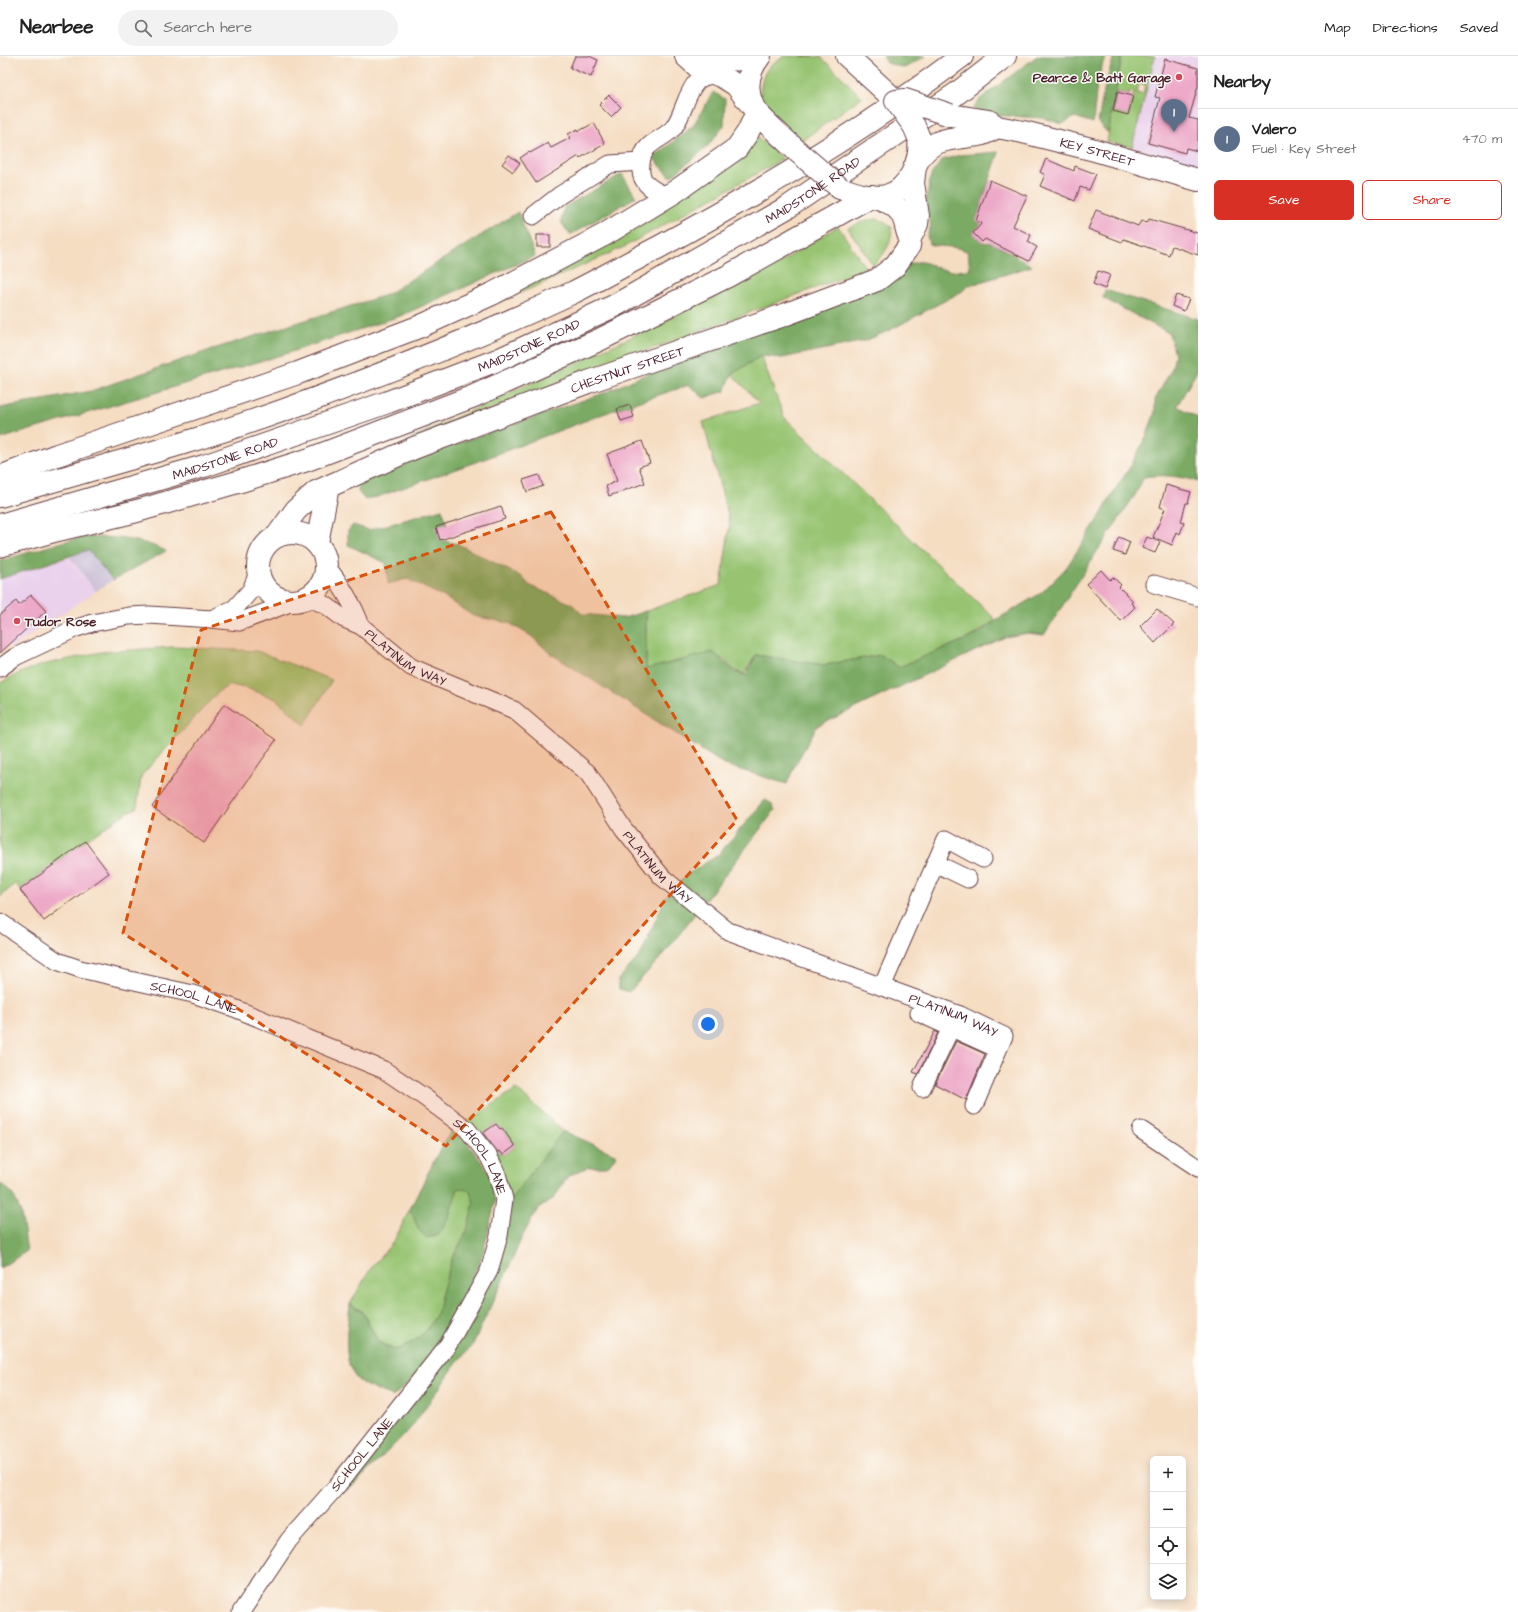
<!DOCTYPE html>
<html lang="en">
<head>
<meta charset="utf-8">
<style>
	:root { --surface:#fff; --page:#f2f2f2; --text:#222; --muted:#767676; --line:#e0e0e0; --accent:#d93025 }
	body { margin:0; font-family:"Architects Daughter",sans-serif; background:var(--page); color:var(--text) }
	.controls { position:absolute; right:12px; bottom:12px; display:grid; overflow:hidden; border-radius:6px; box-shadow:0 2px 10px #0003 }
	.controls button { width:36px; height:36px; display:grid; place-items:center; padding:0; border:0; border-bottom:1px solid var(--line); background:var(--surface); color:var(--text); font:20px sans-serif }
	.you { position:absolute; left:708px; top:968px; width:14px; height:14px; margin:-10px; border:3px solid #fff; border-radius:50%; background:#1a73e8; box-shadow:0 0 0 6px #1a73e833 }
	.badge { display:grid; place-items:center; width:26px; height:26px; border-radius:50%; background:var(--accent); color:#fff; font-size:13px; font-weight:700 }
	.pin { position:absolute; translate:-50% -33px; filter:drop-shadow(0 1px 2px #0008) }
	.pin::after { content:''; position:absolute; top:21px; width:14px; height:12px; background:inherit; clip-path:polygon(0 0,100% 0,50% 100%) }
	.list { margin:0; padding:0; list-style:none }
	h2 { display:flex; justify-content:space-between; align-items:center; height:52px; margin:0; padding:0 16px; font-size:17px }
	h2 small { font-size:13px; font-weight:400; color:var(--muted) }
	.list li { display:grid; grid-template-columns:26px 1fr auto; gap:12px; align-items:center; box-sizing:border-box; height:60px; padding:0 16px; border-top:1px solid var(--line) }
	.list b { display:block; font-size:15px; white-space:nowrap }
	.list p { margin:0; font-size:13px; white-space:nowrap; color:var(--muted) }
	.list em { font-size:13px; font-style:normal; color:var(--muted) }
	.actions { display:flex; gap:8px; padding:12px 16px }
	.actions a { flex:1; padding:9px 0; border:1px solid var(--accent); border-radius:6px; text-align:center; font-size:14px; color:var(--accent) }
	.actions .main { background:var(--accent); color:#fff }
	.icon { flex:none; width:22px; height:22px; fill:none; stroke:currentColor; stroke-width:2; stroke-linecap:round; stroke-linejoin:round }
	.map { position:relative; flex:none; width:1198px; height:1556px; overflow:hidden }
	header { display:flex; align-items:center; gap:24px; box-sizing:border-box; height:56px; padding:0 20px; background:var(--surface); border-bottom:1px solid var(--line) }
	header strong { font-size:19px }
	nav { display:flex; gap:22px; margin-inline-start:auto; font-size:14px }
	.search { width:280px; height:36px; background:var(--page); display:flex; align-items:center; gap:10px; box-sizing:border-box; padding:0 14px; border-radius:22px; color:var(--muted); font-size:15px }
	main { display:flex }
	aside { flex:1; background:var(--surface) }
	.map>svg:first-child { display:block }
</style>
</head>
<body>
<header>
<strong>Nearbee</strong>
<div class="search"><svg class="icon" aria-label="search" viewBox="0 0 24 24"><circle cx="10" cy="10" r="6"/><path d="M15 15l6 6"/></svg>Search here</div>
<nav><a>Map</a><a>Directions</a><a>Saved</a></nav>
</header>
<main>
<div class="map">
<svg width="1198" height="1556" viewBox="0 0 1198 1556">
	<rect width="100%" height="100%" fill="#fdfcf7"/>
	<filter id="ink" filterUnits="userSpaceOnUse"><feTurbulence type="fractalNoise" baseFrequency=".025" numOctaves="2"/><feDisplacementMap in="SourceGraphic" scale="8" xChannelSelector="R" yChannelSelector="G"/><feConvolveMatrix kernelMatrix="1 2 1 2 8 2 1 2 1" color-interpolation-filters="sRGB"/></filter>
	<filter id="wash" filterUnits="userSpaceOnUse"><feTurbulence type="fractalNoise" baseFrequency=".012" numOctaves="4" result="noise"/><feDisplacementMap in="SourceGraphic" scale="16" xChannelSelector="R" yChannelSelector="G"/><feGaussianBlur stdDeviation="0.9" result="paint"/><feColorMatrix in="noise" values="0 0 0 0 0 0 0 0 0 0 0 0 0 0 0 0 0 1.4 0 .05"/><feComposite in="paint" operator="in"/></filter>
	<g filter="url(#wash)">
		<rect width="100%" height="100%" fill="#f5ddc2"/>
		<!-- built -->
		<g fill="#ead1ec">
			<polygon points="1155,0 1198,0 1198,110 1132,91"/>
			<polygon points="70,501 96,535 11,592 0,578 0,523"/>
		</g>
		<!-- industrial -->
		<polygon fill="#cabfd6" points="88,494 113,524 96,535 70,501"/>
		<!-- green -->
		<g fill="#98c472" stroke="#71724e" fill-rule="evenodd">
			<path d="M784 0 821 1 862 41 796 89 760 44C761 21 763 12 784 0Z"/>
			<path d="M1122 0H1155L1132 91 1107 86ZM1139 27 1145 29 1143 39 1137 37ZM1117 36 1129 39 1130 36H1134L1128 59 1113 55Z"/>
			<polygon points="757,81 783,103 624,191 496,248"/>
			<path d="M878 163 886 166 892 172C891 189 885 198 873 209L848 172 866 164Z"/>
			<polygon points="838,170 866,213 405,385 646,274 770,213"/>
			<polygon points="761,300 784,361 996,564 969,582 899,611 881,599 824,609 756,599 744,618 734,614 722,602 646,613 646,555 721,529 730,467 703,366 759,347 732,318"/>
			<polygon points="173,591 257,595 332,624 305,669 276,643 249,633 231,629 219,635 141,720 137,752 127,756 85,785 20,834 16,827 0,841 0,627 22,616 42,609 101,596"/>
			<path d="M516 1033 563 1075 592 1088 510 1144 467 1066ZM496 1068 500 1073 502 1072 515 1090 503 1099 500 1095 497 1096 494 1092 491 1093 481 1079Z"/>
			<polygon points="458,1132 470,1134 474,1147 467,1175 452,1203 441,1240 438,1256 427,1274 417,1283 402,1292 394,1294 378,1286 363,1256 350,1248 371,1212 394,1185 409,1155 413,1159 418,1173 427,1182 438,1179 448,1163"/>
		</g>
		<!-- forest -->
		<g fill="#7aaa64" stroke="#626448">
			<polygon points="883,0 926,0 905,12 887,7"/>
			<polygon points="1037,0 1105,0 1097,26 1093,67 1075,61 1062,68 1043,62 991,59 973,53 979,44"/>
			<polygon points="1114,0 1122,0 1108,77 1098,67 1103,38"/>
			<polygon points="713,36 725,43 724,70 706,92 671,121 653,102 693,70"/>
			<path d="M999 96 976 164 981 168 973 177 982 186 992 187 1002 192 1032 210 968 230 961 236 892 273 865 285 782 302 761 300 732 318 725 335 704 342 689 329 611 355 487 402 377 441 364 443 358 435 360 427 398 408 604 337 655 314 904 212C922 199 928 210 945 214 953 216 963 214 970 214L968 196C956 189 943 192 929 188L927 179 931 170 925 148 931 119 942 104 960 99Z"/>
			<polygon points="622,118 636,141 570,179 561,166 564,151"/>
			<polygon points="518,156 535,200 400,260 288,297 0,383 0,352 91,335 216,292 386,239"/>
			<path d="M1105 234 1198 263V313L1177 350 1198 362V426C1181 420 1161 418 1144 421L1135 439 1098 494 1044 579 1028 577 1005 581 817 670 794 711 787 728 725 709 550 597 531 580 509 567 473 560 444 541 407 523 388 528 386 507 348 489V475L353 469 369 474 412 462 442 453 447 468 436 471 440 484 458 488 522 521 529 529 572 548 582 558 624 562 646 555V613L713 596 735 616 746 619 756 599 824 609 881 599 899 611 969 582 979 577 996 564 1041 537 1066 512 1102 457 1116 432 1129 413 1147 379 1155 356V344L1172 312 1175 299 1169 277 1103 242Z"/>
			<path d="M85 481C116 481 138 482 166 495L113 524 88 494 0 523V505L66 485Z"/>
			<polygon points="765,744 771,747 775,754 664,898 629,936 619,933 618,924 641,898 666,840 688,818 718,799"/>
			<path d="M454 1070 490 1117 495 1146 483 1197 466 1238 424 1311 393 1341 391 1339C382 1335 370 1333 362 1327 339 1312 348 1270 350 1248L363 1256 378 1286 394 1294 402 1292 417 1283 427 1274 438 1256 441 1240 452 1203 467 1175 474 1147 470 1135 458 1132 448 1163 439 1179 427 1182 418 1173 413 1159 409 1155 437 1099Z"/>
			<polygon points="563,1075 617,1099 607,1111 588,1111 568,1120 554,1142 537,1154 521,1183 511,1207 472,1290 459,1304 411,1372 348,1435 346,1422 442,1309 510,1144"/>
			<path d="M0 1128C23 1138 23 1174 27 1195L0 1212Z"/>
		</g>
		<g id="blocks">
			<!-- building -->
			<g fill="#eda9c8">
				<polygon points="575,0 589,0 598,4 591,21 570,12"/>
				<polygon points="1165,3 1198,12 1198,30 1189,62 1198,64 1198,95 1186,92 1185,97 1148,87 1160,42 1155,41"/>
				<polygon points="1117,36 1133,40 1128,59 1113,55"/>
				<polygon points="609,39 621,51 611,61 599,49"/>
				<polygon points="594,67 605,88 580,102 579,100 536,127 520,102 529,96 530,97 548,87 551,92 570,82 568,78 578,73 579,75"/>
				<polygon points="509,99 520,107 513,116 502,108"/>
				<polygon points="1046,103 1074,115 1075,110 1096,118 1089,134 1080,131 1075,145 1040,130 1045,119 1040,116"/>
				<polygon points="990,124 1027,140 1013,170 1031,179 1028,186 1037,191 1029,205 985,183 982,186 973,177 982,167 976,165"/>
				<polygon points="1096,154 1138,170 1141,165 1147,167 1149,163 1198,177 1198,199 1172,190 1169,199 1124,183 1122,186 1088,173"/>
				<rect x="537" y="179" width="13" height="12"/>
				<polygon points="1098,215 1110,219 1105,233 1093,228"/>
				<polygon points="1176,239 1189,243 1184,255 1172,250"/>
				<polygon points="630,349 634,361 621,365 617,353"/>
				<polygon points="642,385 650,407 639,411 645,427 609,440 606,430 617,425 607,398"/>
				<polygon points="539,419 543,430 527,436 523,424"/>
				<polygon points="1166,429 1191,436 1188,447 1186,447 1181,466 1184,467 1180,478 1177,476 1172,489 1153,481 1165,453 1160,451"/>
				<polygon points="501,450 505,463 440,484 436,471"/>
				<polygon points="1119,481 1130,486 1125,499 1113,495"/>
				<polygon points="1147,481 1160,486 1155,497 1142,492"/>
				<polygon points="1101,514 1110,524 1113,521 1121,529 1119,531 1133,545 1131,547 1135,551 1121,565 1086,528"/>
				<polygon points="31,539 46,555 0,597 0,559 16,545 19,549"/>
				<polygon points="1157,553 1174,568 1155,587 1140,570"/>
				<polygon points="224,648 276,684 204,787 152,751"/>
				<polygon points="85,785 109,817 44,865 20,834"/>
				<polygon points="935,975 938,977 918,1018 913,1016"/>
				<polygon points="956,985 985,998 966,1044 935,1028"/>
				<polygon points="496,1068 500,1073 502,1072 515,1090 503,1099 500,1095 498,1096 483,1077"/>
			</g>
		</g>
	</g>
	<g filter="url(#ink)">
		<use href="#blocks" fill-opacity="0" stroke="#643c42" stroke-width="1"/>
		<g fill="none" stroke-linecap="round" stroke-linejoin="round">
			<!-- minor casing -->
			<g stroke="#643c42" stroke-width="19">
				<g id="minor">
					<path d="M676 135 662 138C656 135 649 132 645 126 638 117 640 99 648 91 656 83 667 80 674 71 688 52 688 11 721 21"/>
					<polyline points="533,160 560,139 610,108 641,106"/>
					<path d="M326 510C339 525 355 551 361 570"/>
					<polyline points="1154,528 1198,541"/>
					<path id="s1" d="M308 541 327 550 344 563 361 570 411 611 514 654 588 717 623 772 662 821 728 875 960 959 1004 980 974 1050"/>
					<polyline points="212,563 235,552 251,534 258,517"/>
					<polyline points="0,612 15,601 74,573 92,567 129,560 149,559 212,563 239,566 298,544"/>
					<polyline points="935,807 968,823"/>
					<path id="s2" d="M0 866 57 905 80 913 193 938 234 952 384 1014 424 1041 467 1073 489 1101 497 1118 504 1143 499 1180 489 1215 448 1289 336 1431 289 1484 241 1556"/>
					<polyline points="882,931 946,783 983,803"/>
					<polyline points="919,957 989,989"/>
					<polyline points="922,1032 951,972 960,959"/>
					<polyline points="1141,1074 1198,1112"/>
				</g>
			</g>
			<!-- tertiary casing -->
			<g stroke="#643c42" stroke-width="24">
				<g id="tertiary">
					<path d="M871 140C883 143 898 149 903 161 907 169 905 173 910 182"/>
					<circle cx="292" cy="511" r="34"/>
					<path id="s3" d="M277 480 296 454 316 436 414 392 588 326 784 259 877 224 895 210 909 190 910 182 917 168 918 160 913 127 915 111"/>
					<polyline points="317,487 328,431"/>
				</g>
			</g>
			<!-- primary casing -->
			<g stroke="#643c42" stroke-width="24">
				<g id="primary">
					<polyline points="686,0 697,10 723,21 736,29 752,50"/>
					<path d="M710 0C723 3 742 6 756 0"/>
					<path d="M760 0C748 15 745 33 753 50 757 60 788 86 797 95"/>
					<polyline points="847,0 896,45"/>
					<path id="s4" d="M950 59 989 65 997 71 1023 76 1091 93 1198 124"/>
					<path d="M917 106C931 80 955 83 979 79 985 78 991 74 997 71"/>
					<path d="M840 132C854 137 870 143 886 140 909 134 922 104 919 82"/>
				</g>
			</g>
			<!-- trunk casing -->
			<g stroke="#643c42" stroke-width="24">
				<g id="trunk">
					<polyline points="0,421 57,399 298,317 421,270 492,238 604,179 676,135 737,92 748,76 757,56"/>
					<path d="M0 440C96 412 193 387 287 353 384 318 480 280 574 236 602 222 630 206 659 191 764 134 867 72 962 0"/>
					<path id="s5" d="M0 469 204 410 388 346 500 303 614 250 788 151 956 38 1005 0"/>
					<polyline points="0,490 58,474 137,455 241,425 307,404 474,340 599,284 728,220 871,140"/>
				</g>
			</g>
			<!-- minor -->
			<use href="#minor" stroke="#fff" stroke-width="17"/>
			<!-- tertiary -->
			<use href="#tertiary" stroke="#fff" stroke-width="22"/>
			<!-- primary -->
			<use href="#primary" stroke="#fff" stroke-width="22"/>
			<!-- trunk -->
			<use href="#trunk" stroke="#fff" stroke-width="22"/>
			<!-- primary-bridge casing -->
			<g stroke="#643c42" stroke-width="24" stroke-linecap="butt">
				<g id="primary-bridge">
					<polyline points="919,82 914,70 896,45 905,44 950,59"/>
					<polyline points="797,95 840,132"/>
				</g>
			</g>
			<!-- primary-bridge -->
			<use href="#primary-bridge" stroke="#fff" stroke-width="22"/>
		</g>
	</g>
	<!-- marked area -->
	<path fill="#d8530f" fill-opacity="0.2" stroke="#d8530f" stroke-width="3" stroke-dasharray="8 5" stroke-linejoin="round" d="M551 456 737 764 446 1090 123 877 201 574Z"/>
	<!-- markers -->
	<g fill="#d1495b" stroke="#fdfcf7" stroke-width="1.5">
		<circle cx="1179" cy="21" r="4"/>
		<circle cx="17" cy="565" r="4"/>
	</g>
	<g text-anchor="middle" stroke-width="3" stroke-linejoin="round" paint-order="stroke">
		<!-- poi labels -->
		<g font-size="13" font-weight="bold" fill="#4a1f2b" stroke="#fdfcf7" text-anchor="end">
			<text x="1171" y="26">Pearce &amp; Batt Garage</text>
			<text x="25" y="570" text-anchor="start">Tudor Rose</text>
		</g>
		<!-- street labels -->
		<g font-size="13" fill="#4a1f2b" stroke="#fdfcf7">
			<text dy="5" stroke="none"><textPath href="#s4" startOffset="153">KEY STREET</textPath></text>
			<text dy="5" stroke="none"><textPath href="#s5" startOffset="883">MAIDSTONE ROAD</textPath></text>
			<text dy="5" stroke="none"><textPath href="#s5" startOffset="559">MAIDSTONE ROAD</textPath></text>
			<text dy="5" stroke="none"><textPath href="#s3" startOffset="394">CHESTNUT STREET</textPath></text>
			<text dy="5" stroke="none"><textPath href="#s5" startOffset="235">MAIDSTONE ROAD</textPath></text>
			<text dy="5" stroke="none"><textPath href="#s1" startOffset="116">PLATINUM WAY</textPath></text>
			<text dy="5" stroke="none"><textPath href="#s1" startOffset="452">PLATINUM WAY</textPath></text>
			<text dy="5" stroke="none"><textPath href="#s2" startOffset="211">SCHOOL LANE</textPath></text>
			<text dy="5" stroke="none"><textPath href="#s1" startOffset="788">PLATINUM WAY</textPath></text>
			<text dy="5" stroke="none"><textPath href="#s2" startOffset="547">SCHOOL LANE</textPath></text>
			<text transform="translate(361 1398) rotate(-51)" y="5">SCHOOL LANE</text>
		</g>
	</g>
</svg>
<div class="controls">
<button>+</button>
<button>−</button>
<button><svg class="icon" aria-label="locate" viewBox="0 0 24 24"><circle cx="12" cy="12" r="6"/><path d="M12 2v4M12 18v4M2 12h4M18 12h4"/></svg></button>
<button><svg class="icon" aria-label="layers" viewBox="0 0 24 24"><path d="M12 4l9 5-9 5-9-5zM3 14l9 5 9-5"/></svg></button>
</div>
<div class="you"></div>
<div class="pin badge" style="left:1174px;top:76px;background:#5c6f8a">1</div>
</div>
<aside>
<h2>Nearby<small></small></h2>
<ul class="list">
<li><span class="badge" style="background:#5c6f8a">1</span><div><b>Valero</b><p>Fuel · Key Street</p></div><em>470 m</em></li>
</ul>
<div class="actions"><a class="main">Save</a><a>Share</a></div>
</aside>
</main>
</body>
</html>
